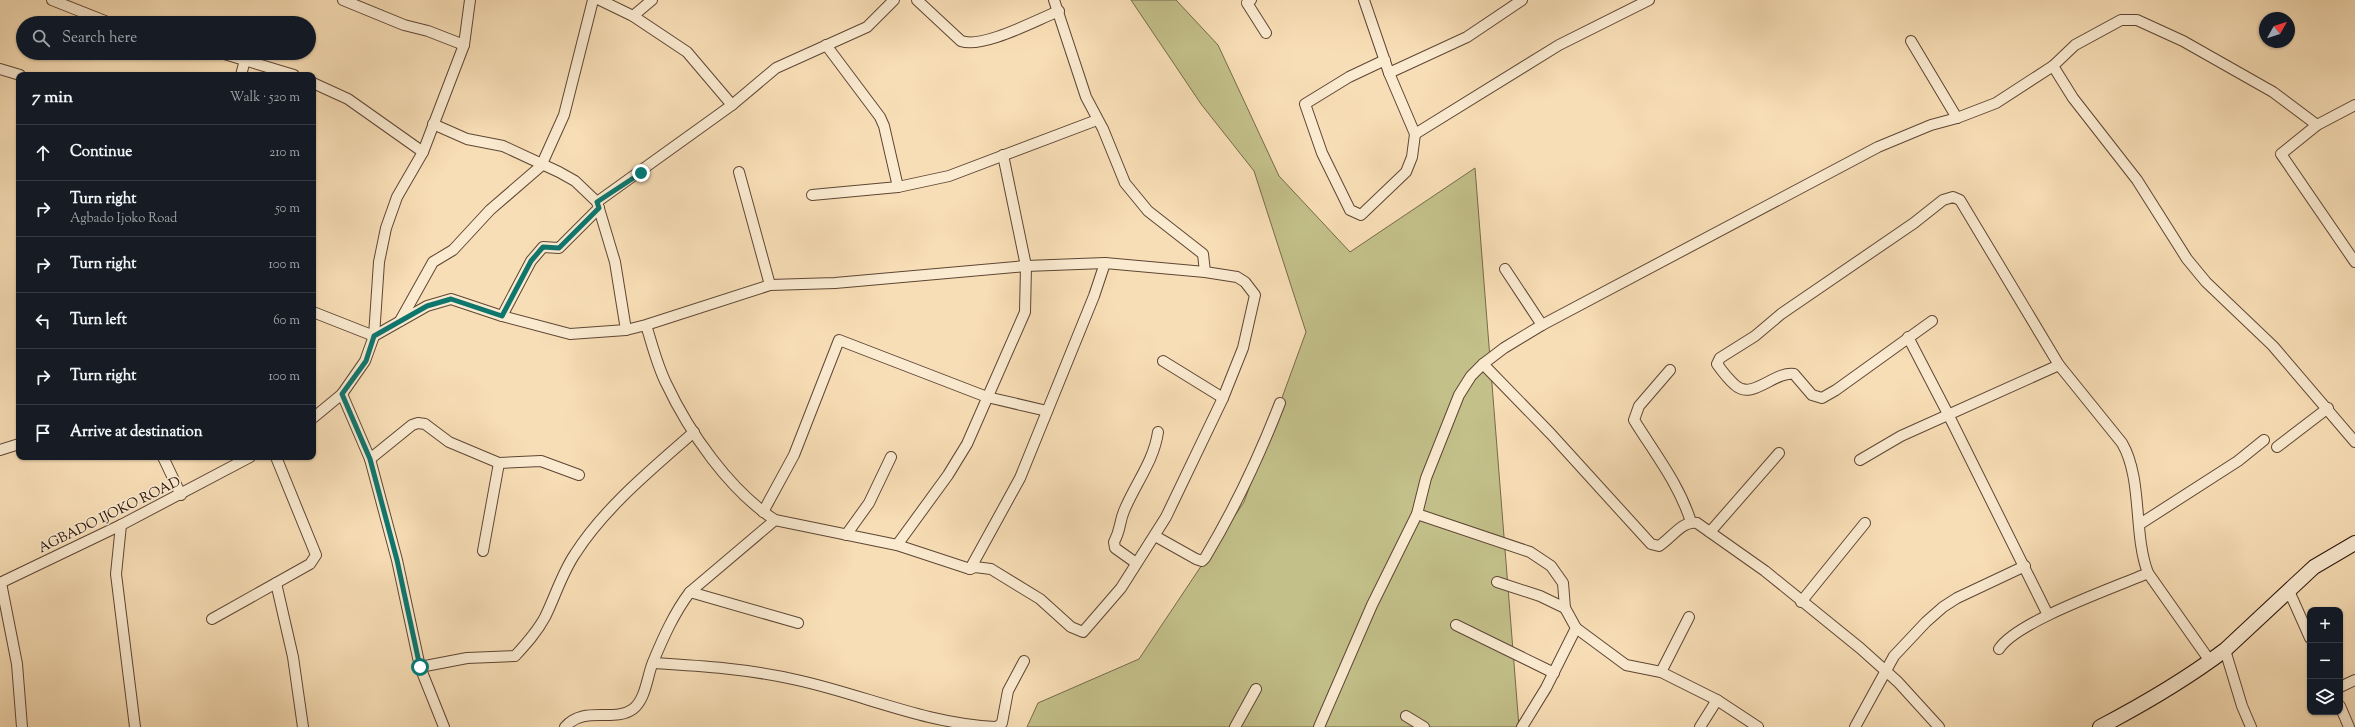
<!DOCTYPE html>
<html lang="en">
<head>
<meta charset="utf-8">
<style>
	:root { --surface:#171b24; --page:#242831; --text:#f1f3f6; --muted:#9ea1a6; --line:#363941 }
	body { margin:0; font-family:"Sorts Mill Goudy",serif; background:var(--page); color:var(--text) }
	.controls { position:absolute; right:12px; bottom:12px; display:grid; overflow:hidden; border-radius:8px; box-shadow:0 1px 3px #0004 }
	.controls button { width:36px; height:36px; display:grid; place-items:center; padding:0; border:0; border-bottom:1px solid var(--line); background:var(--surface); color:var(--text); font:20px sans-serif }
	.compass { position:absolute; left:2259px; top:12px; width:36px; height:36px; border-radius:50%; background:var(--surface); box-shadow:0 1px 3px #0004; rotate:51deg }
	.stop { position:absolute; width:12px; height:12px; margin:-9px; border:3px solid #0f766e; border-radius:50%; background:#fff }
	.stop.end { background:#0f766e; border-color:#fff; box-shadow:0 1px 4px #0008 }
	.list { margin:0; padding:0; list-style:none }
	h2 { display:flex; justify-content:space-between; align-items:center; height:52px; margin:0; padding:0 16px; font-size:17px }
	h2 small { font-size:13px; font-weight:400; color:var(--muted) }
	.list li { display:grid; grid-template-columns:26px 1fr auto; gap:12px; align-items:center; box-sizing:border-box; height:56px; padding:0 16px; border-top:1px solid var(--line) }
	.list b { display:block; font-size:15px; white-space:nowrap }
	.list p { margin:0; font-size:13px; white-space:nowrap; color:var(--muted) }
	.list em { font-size:13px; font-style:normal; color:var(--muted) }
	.icon { flex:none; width:22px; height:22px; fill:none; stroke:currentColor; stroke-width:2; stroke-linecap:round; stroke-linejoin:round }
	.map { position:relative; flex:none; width:2355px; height:727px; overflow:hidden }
	.search { position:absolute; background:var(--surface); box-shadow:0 1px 3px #0004; left:16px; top:16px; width:300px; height:44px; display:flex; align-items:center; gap:10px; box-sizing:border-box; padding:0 14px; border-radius:22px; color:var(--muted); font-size:15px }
	.panel { position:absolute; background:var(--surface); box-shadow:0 1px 3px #0004; left:16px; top:72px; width:300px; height:388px; border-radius:8px }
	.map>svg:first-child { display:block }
</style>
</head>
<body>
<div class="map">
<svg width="2355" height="727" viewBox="0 0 2355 727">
	<rect width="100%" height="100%" fill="#f8deb6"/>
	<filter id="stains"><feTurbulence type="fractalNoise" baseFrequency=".005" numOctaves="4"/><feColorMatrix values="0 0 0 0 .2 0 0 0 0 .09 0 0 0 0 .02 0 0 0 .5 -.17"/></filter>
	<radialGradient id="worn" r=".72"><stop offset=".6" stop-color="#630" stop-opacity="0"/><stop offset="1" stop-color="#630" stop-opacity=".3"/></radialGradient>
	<!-- green -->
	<polygon fill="#c3c08a" stroke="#766a4a" points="1131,0 1176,0 1218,45 1279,176 1350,252 1475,168 1519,727 1027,727 1038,703 1139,659 1244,502 1306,332 1254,171 1201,104"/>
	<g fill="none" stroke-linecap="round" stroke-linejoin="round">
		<!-- street casing -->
		<g stroke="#5e4634" stroke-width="12">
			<g id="street">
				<polyline points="52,0 110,23"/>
				<polyline points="343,0 404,25 428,31 464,45"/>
				<polyline points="600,0 633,16 687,52 732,105"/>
				<path d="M917 0 961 41C983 49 1036 20 1059 11"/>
				<polyline points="1054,0 1086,97 1103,129 1125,183 1148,211 1203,254 1205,272"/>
				<polyline points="1251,0 1247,3 1266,33"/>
				<polyline points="1364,0 1389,73 1415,134 1412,157 1406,172 1361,215 1350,210 1322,153 1305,104 1349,77 1385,60"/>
				<polyline points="633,16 652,0"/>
				<polyline points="1911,41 1957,118"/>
				<polyline points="826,45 880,117 884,126 898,187"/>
				<polyline points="221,53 294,75"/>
				<polyline points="2053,66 2073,98 2137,180 2187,259 2206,282 2273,346 2355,442"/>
				<polyline points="0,69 20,75"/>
				<polyline points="1389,73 1467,37 1522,0"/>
				<polyline points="241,75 245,60"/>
				<polyline points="313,83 348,99 423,152"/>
				<polyline points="2355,105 2317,125 2281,154 2355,262"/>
				<polyline points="433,124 467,139 503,146 559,172 575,181 597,202 615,262 626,330"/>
				<polyline points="1415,134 1559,45 1649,0"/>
				<polyline points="739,172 770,285"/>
				<polyline points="812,195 898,187 949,176 1097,120"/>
				<polyline points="597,202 732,105 776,68 867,27 894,0"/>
				<polyline points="1505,269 1542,325"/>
				<path d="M313 312 374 336 427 306 451 299 502 316 570 334 626 330 646 325 770 285 835 283 1026 266 1105 263 1205 272 1237 277 1245 282 1255 295 1243 348 1223 398 1166 517 1121 588 1083 632 1071 627 1040 599 991 569 975 567 970 569 897 545 775 520C729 490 689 432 666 383 657 365 652 344 646 325"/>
				<polyline points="502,316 531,261 543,247 559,248 599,208"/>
				<polyline points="400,321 433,262 453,250 490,210 541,166 564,115 593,0"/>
				<path d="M1932 321 1836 390 1822 398 1812 395 1794 374C1774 371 1752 401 1735 385 1728 379 1722 371 1717 364L1720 358 1755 336 1781 314 1914 223 1943 200 1953 197 1960 200 2059 365 2122 443C2143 479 2133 534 2148 573L2210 661"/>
				<polyline points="1908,337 1948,414 2048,615"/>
				<polyline points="1163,361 1223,398"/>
				<path d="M1483 364 1551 434 1651 544 1659 546C1671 539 1682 520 1697 523L1765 571 1860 648 1898 682 1939 727"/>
				<path d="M1670 370 1639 406 1634 420C1655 454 1679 484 1691 522"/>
				<polyline points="342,394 370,459 397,560 420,667 444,727"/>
				<polyline points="313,418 342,394 365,361 374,336 379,262 386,228 397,197 423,152 464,45 470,0"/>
				<polyline points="2277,447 2328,408"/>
				<polyline points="0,450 19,444"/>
				<polyline points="163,457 181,495"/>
				<polyline points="370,459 412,425 418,423 425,424 449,442 499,463 541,461 579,475"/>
				<polyline points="1860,460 1901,436 2059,365"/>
				<polyline points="763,512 794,455 839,340 987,397 1047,411"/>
				<polyline points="1417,514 1530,552 1551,566 1563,583 1565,608 1576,628 1546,688 1522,727"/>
				<polyline points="2140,524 2238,461 2264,440"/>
				<polyline points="121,525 116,574 135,727"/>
				<polyline points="1710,532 1779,453"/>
				<polyline points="846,535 869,503 891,457"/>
				<path d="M1155 536 1196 559 1202 561 1205 558C1235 508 1259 457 1280 403"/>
				<polyline points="897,545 948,475 967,444 1025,312 1026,266 1003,155"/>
				<polyline points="483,551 499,463"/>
				<path d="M1136 563 1115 548 1114 542C1121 529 1119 523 1124 511 1135 484 1154 461 1158 432"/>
				<polyline points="970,569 1020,478 1094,296 1105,263"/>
				<polyline points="1497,582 1540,596 1565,608"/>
				<polyline points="0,583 121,525 250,457"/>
				<polyline points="1,583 17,664 22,727"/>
				<polyline points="276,583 293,657 303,727"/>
				<polyline points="2289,591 2310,638"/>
				<polyline points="690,592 798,623"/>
				<polyline points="1801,602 1865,523"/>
				<polyline points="212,619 310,564 316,555 276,457"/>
				<polyline points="1456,625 1554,673"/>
				<polyline points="1576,628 1626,665 1661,672 1717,700 1758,727"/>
				<path d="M1999 649C2017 621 2114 588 2148 573"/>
				<polyline points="2225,650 2242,706 2251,727"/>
				<path d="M653 663C701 666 750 669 797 680 865 695 923 723 995 727"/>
				<path d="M420 667 467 658 515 656C526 644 537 632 545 617 555 597 562 573 575 554 605 507 652 469 694 432"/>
				<polyline points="1661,672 1689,617"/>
				<polyline points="2340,687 2355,680"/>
				<polyline points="2340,706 2349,727"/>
				<polyline points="1406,716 1424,727"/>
				<path d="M565 727C584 705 614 723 633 709 646 699 647 676 653 662 663 638 674 613 690 592L775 520"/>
				<polyline points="997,727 1002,723 1008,691 1024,661"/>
				<polyline points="1235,727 1256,689"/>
				<polyline points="1319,727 1372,605 1417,514 1426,478 1459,395 1471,376 1483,364 1504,348 1542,325 1878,147 1931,125 1957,118 1996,103 2053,66 2075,45 2121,20 2137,20 2183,41 2273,92 2317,125"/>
				<polyline points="1700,727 1717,700"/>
				<polyline points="1855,727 1894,656 1926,622 1943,607 1957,598 2025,566"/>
			</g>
		</g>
		<!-- secondary casing -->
		<g stroke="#2a1409" stroke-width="16">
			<path id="secondary" d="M2100 727C2144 704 2185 680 2225 650L2314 567 2355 543"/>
		</g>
		<!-- street -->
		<use href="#street" stroke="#faead0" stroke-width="10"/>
		<!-- secondary -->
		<use href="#secondary" stroke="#faead0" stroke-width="14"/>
	</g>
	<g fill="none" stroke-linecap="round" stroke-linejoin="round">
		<!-- route -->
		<polyline stroke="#0f766e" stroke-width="5" points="420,667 397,560 370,459 342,394 366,361 374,336 427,306 451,299 502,316 531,261 543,247 559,248 599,208 597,202 641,173"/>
	</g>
	<g text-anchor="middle" stroke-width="3.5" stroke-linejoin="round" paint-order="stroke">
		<!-- street labels -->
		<g font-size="14" fill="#2a1409" stroke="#faead0">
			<text transform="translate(109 514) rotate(-26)" y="5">AGBADO IJOKO ROAD</text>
		</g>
	</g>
	<rect width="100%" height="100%" filter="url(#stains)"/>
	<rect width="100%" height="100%" fill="url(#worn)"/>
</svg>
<div class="controls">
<button>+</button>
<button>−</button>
<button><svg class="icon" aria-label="layers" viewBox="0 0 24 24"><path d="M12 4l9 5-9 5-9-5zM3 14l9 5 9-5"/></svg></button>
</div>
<svg class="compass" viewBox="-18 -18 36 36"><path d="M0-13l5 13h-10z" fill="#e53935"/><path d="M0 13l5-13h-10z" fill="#9ea1a6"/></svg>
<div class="stop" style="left:420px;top:667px"></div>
<div class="stop end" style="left:641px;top:173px"></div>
<div class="search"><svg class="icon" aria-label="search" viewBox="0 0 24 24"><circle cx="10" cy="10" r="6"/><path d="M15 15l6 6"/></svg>Search here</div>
<section class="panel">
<h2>7 min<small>Walk · 520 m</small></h2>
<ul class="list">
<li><svg class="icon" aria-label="ahead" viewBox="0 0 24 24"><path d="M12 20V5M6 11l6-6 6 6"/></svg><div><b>Continue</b></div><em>210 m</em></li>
<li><svg class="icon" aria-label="right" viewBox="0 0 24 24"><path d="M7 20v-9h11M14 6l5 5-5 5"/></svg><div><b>Turn right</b><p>Agbado Ijoko Road</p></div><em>50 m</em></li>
<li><svg class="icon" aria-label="right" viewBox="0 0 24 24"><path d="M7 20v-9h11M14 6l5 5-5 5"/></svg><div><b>Turn right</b></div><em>100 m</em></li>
<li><svg class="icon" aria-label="left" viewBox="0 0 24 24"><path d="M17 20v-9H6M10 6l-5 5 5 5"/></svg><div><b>Turn left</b></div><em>60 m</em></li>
<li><svg class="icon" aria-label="right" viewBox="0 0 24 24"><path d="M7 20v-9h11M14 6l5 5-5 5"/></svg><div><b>Turn right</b></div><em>100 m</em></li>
<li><svg class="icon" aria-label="arrive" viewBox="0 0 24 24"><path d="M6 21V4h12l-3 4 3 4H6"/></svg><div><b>Arrive at destination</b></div></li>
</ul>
</section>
</div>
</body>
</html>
